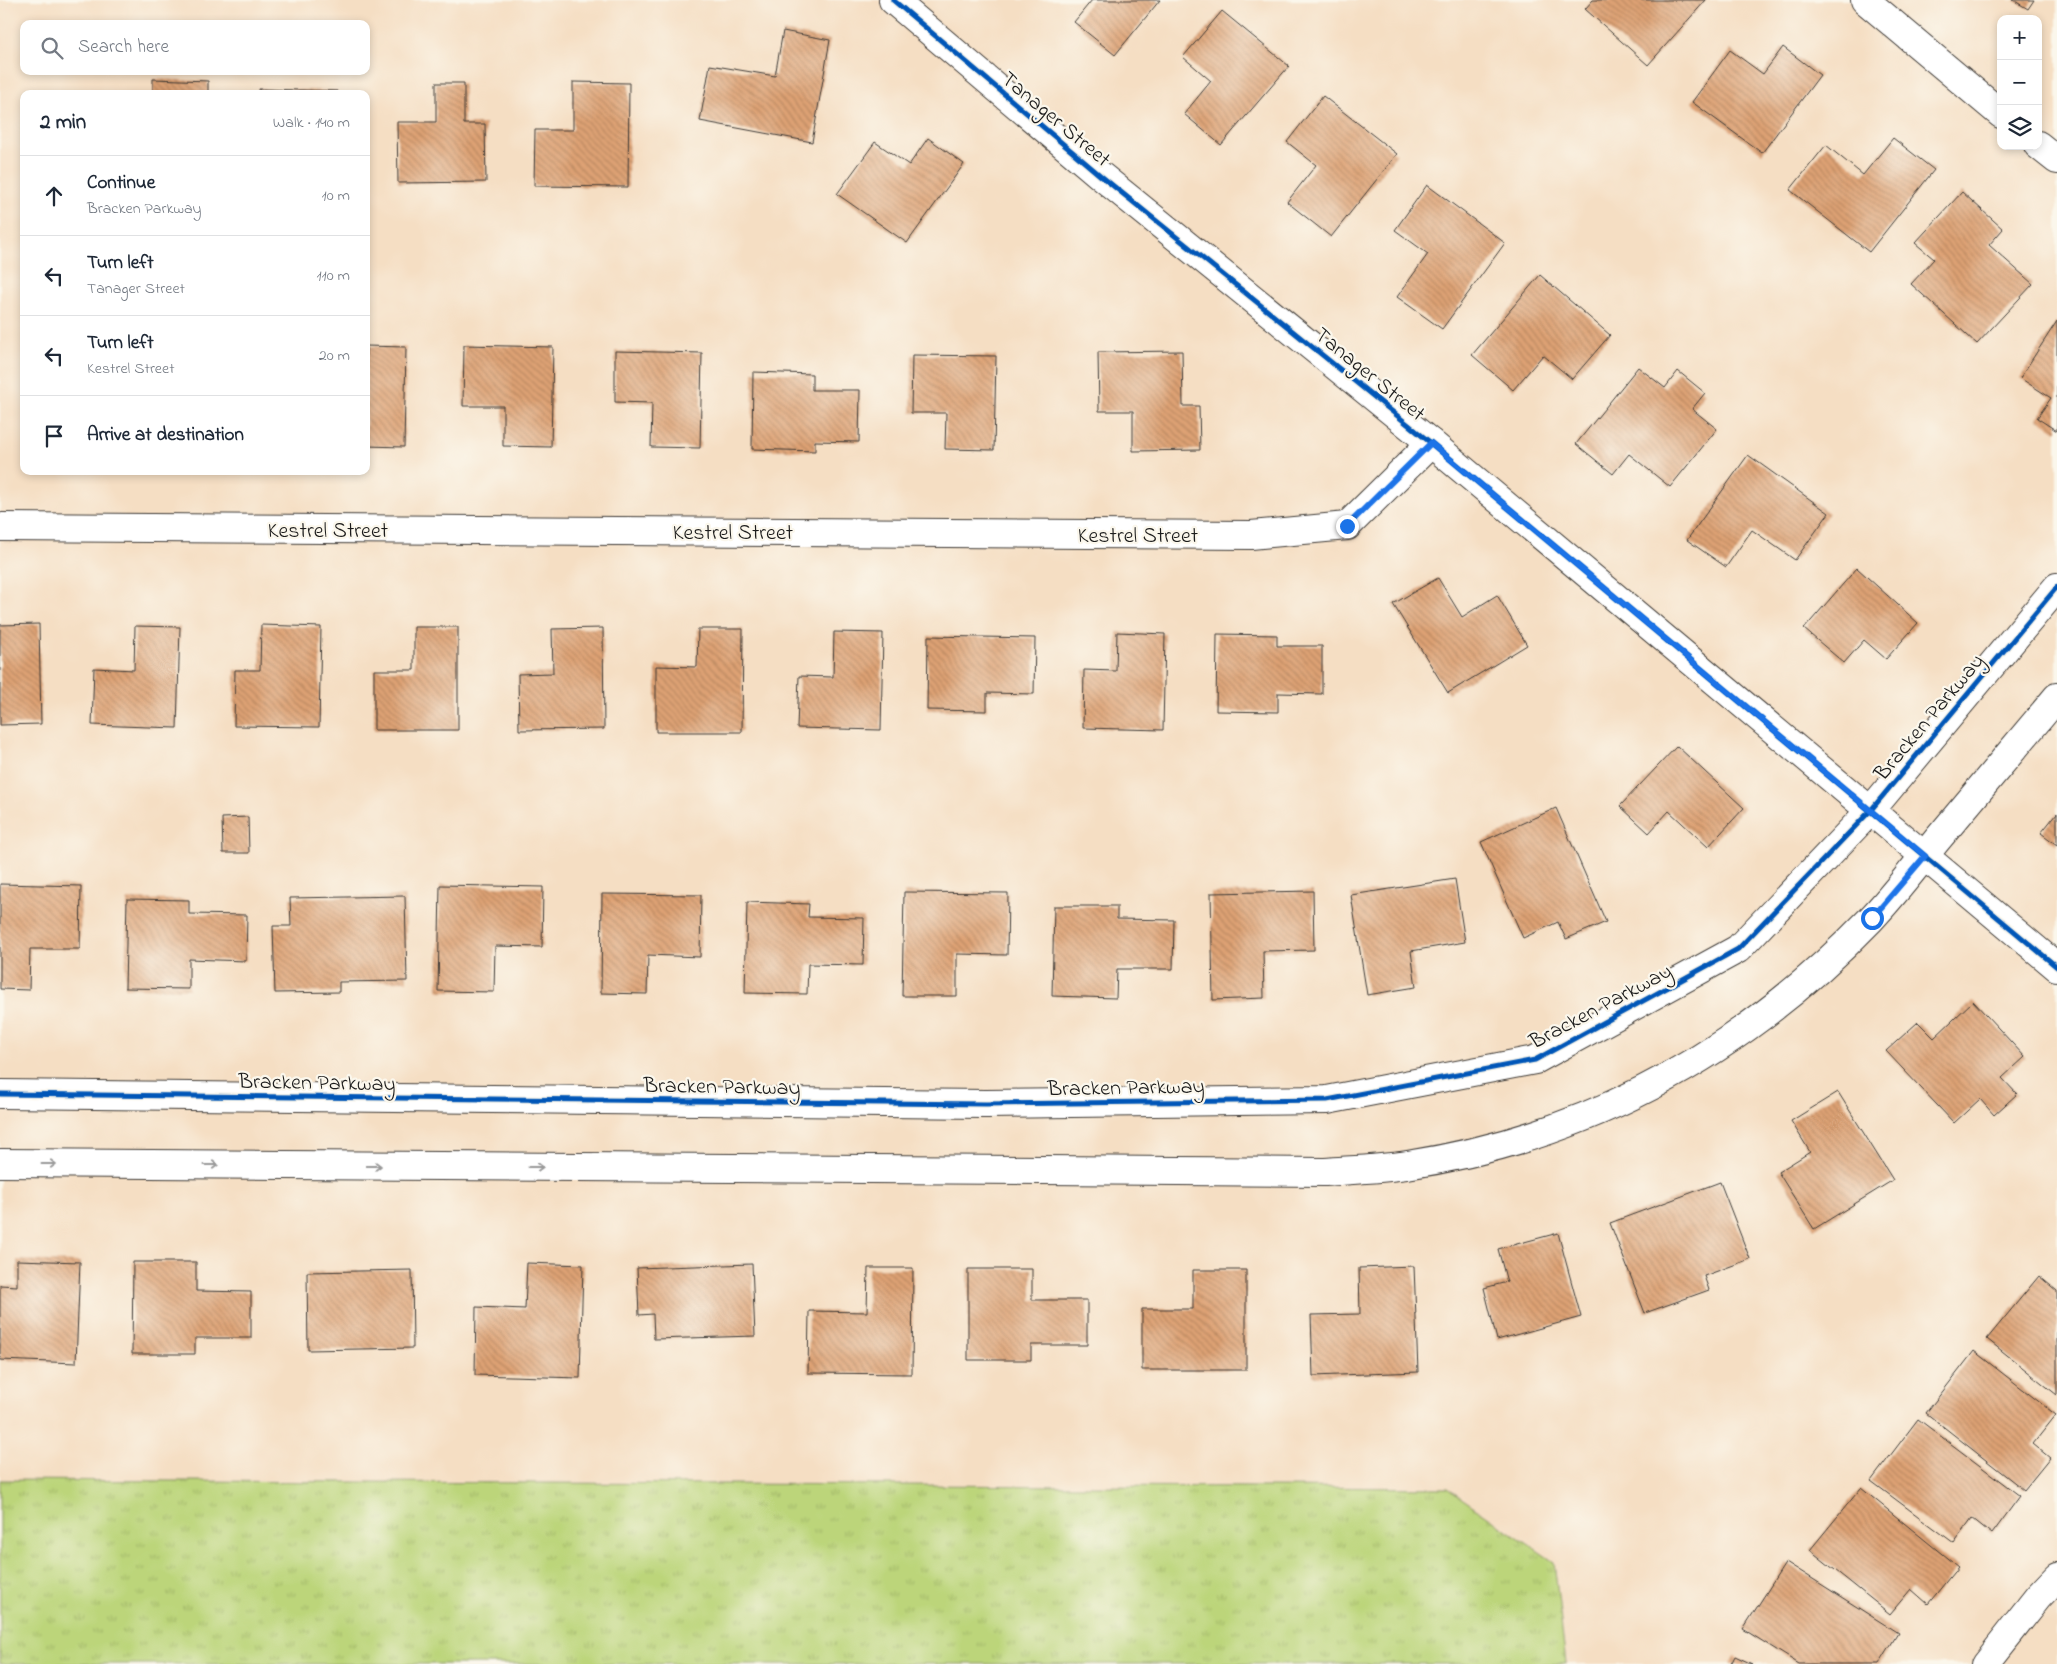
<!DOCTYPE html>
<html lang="en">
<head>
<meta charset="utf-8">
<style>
	:root { --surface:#fff; --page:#f2f2f3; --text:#1f2937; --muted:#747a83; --line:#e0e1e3 }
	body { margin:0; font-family:"Indie Flower",sans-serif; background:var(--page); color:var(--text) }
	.controls { position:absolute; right:15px; top:15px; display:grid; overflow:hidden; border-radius:10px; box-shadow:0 2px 8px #0003 }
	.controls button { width:45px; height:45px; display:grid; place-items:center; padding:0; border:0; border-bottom:1px solid var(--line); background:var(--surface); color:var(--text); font:25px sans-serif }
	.stop { position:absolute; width:15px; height:15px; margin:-11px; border:4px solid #1a73e8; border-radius:50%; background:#fff }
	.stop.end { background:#1a73e8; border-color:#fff; box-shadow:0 1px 5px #0008 }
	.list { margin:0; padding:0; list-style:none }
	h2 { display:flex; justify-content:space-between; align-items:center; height:65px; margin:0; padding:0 20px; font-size:21px }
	h2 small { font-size:16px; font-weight:400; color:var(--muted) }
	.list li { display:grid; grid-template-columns:32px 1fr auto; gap:15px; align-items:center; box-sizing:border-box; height:80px; padding:0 20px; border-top:1px solid var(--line) }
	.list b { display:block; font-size:19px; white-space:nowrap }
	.list p { margin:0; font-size:16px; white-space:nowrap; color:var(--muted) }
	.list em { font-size:16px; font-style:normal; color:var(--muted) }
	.icon { flex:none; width:28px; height:28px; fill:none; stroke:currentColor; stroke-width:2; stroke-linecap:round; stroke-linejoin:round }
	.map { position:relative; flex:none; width:2057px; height:1664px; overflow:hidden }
	.search { position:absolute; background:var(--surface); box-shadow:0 2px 8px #0003; left:20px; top:20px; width:350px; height:55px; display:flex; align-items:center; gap:12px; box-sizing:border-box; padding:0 18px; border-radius:10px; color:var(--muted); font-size:19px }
	.panel { position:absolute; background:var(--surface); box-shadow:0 2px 8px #0003; left:20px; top:90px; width:350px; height:385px; border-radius:10px }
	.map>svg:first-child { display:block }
</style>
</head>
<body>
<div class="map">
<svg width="2057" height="1664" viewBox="0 0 2057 1664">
	<defs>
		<pattern id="grass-tufts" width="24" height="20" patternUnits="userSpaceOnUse" patternTransform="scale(1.25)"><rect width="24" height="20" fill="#bcd57a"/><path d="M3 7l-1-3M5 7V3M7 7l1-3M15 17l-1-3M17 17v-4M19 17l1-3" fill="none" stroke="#a1b669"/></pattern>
		<pattern id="building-back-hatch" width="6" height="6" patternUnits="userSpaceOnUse" patternTransform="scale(1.25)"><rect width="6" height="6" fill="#dea274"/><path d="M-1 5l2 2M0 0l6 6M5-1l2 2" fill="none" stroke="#b3835e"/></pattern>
	</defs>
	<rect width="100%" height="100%" fill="#fbf7ec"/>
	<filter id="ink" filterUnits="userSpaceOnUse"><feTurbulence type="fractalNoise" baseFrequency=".02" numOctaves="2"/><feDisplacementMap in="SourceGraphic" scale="10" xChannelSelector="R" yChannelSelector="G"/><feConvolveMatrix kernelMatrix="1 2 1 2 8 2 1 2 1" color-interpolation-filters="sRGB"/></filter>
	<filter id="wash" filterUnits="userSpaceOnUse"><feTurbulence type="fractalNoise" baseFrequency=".0096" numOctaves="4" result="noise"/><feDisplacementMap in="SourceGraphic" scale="20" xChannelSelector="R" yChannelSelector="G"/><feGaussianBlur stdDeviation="1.12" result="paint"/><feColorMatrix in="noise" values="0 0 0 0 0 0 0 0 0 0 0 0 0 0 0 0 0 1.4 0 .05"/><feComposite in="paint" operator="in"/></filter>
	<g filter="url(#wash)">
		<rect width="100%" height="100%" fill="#f5dec3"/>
		<!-- grass -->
		<polygon fill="url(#grass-tufts)" stroke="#6c784b" points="0,1480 1447,1488 1554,1562 1566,1664 0,1664"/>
		<g id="blocks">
			<!-- building -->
			<g fill="url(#building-back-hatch)">
				<polygon points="1092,0 1160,0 1115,55 1074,22"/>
				<polygon points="1593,0 1706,0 1648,65 1585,9"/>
				<polygon points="2013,0 2034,0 2028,9"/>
				<polygon points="1222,11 1289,66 1221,145 1184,114 1211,81 1183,57"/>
				<polygon points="783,31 830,40 812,142 700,121 710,65 775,76"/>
				<polygon points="1783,47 1820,75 1762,153 1692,102 1730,50 1763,74"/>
				<polygon points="153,79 208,81 208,94 153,94"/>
				<polygon points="573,82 629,83 628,187 534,186 535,130 573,130"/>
				<polygon points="436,83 464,83 464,124 485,124 486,182 398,183 397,122 436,122"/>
				<polygon points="259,89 337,91 337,94 259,94"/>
				<polygon points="1323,96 1397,154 1331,237 1287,202 1316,165 1287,142"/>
				<polygon points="928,138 964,164 907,243 837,194 875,142 909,165"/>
				<polygon points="1893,138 1934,170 1869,252 1790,190 1826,145 1863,175"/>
				<polygon points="1427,185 1505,243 1442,329 1397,297 1428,254 1395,230"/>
				<polygon points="1962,192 2003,229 1989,245 2033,284 1977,344 1911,284 1934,259 1915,243"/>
				<polygon points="1540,275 1610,335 1572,379 1543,355 1513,390 1472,355"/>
				<polygon points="2057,321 2057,431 2037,418 2051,398 2020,378"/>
				<polygon points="464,345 553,347 551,447 503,446 503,406 463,406"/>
				<polygon points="366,346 406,347 404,447 366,446"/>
				<polygon points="615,351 702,353 700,448 651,447 652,403 615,402"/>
				<polygon points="1182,351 1183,406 1199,406 1200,450 1133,451 1133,411 1099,411 1098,352"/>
				<polygon points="912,355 996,356 994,450 945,449 946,413 911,413"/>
				<polygon points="1638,367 1665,388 1678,371 1705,393 1692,409 1717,429 1670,487 1629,454 1613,474 1576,444"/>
				<polygon points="753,372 812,374 812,390 860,390 859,442 815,441 815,451 752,449"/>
				<polygon points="1748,455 1829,513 1795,560 1752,530 1726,567 1687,540"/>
				<polygon points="1857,568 1918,623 1886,659 1864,640 1844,663 1804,629"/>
				<polygon points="1438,578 1462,617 1497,595 1527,645 1448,693 1393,604"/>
				<polygon points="39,624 41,724 0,725 0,625"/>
				<polygon points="261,625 321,627 319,727 234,726 235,670 260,670"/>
				<polygon points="135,626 180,627 177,728 92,725 94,668 134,670"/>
				<polygon points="414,627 458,627 458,730 374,730 374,670 414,670"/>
				<polygon points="603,628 604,729 519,730 518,674 553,673 552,629"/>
				<polygon points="698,629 743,629 742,732 656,732 656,666 697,667"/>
				<polygon points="834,632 883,633 881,730 797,728 799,676 833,677"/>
				<polygon points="1117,632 1165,634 1163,730 1083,728 1084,670 1116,671"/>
				<polygon points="1217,634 1277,635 1277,646 1322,646 1322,694 1278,693 1278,712 1216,711"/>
				<polygon points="928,636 1035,638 1034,694 987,693 987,711 927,710"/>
				<polygon points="1677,746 1744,808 1708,847 1669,811 1649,833 1620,806"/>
				<polygon points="1556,808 1606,922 1566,939 1558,922 1523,938 1481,842"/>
				<polygon points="2057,813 2057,845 2041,833"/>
				<polygon points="248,817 249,853 223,853 222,818"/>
				<polygon points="1455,879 1465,942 1411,951 1416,987 1367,995 1351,895"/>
				<polygon points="0,884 81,886 80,949 30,949 29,990 0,989"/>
				<polygon points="440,885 543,887 542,947 495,946 494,992 438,991"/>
				<polygon points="1313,891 1314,950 1263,951 1264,998 1213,1000 1211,893"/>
				<polygon points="904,892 1008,893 1007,955 957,954 957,996 902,996"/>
				<polygon points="602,894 701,895 700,957 648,955 647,994 601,993"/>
				<polygon points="405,896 407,981 339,982 339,992 275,993 273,926 291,926 290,898"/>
				<polygon points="127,899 189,900 189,914 247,915 246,961 189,959 189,989 125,988"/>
				<polygon points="747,902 809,904 808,917 864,918 863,965 808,964 807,994 745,993"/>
				<polygon points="1054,906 1117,906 1117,919 1174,920 1173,969 1117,969 1116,998 1052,996"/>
				<polygon points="1973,1001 2025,1057 2002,1078 2017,1094 1994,1115 1980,1099 1954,1123 1886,1051 1918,1022 1934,1038"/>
				<polygon points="1838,1092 1893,1180 1814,1229 1778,1172 1810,1152 1791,1121"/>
				<polygon points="1720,1182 1750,1259 1704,1276 1709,1290 1645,1313 1610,1223"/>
				<polygon points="1558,1233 1581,1317 1497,1340 1484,1288 1507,1282 1498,1249"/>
				<polygon points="17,1260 80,1262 76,1363 0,1360 0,1285 17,1286"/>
				<polygon points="133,1262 196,1262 196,1291 251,1292 251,1338 195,1338 195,1354 132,1354"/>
				<polygon points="527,1263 583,1265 580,1378 475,1375 476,1307 525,1309"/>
				<polygon points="752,1264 755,1336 654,1339 653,1314 639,1315 637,1268"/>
				<polygon points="1414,1266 1418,1372 1313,1376 1311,1315 1360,1314 1359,1268"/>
				<polygon points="868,1268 913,1268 912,1374 808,1373 809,1311 867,1312"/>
				<polygon points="968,1269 1032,1269 1032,1300 1087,1300 1087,1345 1031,1345 1031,1360 968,1360"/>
				<polygon points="412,1270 413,1348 308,1350 307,1272"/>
				<polygon points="1193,1270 1246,1270 1246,1370 1142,1370 1142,1309 1193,1309"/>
				<polygon points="2039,1276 2057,1291 2057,1395 1987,1339"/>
				<polygon points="1974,1351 2056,1415 2033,1444 2050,1458 2024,1490 1926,1413"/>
				<polygon points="1918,1419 2020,1496 1992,1534 1972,1518 1954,1543 1871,1481"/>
				<polygon points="1861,1488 1958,1567 1928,1604 1911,1589 1890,1614 1810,1550"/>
				<polygon points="1786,1562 1898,1633 1879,1664 1799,1664 1743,1629"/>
				<polygon points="1735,1656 1752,1664 1731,1664"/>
			</g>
		</g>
	</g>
	<g filter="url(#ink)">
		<use href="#blocks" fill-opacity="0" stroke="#3d3935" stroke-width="1"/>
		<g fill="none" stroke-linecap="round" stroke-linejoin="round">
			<!-- minor casing -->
			<g stroke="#3d3935" stroke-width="30">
				<g id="minor">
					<polyline points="893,0 1101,176 1431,443 2057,967"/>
					<polyline points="1865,0 2001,114"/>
					<polyline points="2038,145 2057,160"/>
					<polyline points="0,527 1251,535 1347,526 1431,443"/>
					<polyline points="0,1094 986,1104 1327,1100 1535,1060 1738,949 1871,810 2057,587"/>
					<path d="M0 1163 1325 1172C1352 1170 1380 1169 1407 1165 1590 1137 1742 1053 1870 920 1894 895 1915 867 1937 840 1977 792 2017 745 2057 697"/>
					<polyline points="1985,1664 2038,1597 2057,1577"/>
				</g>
			</g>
			<!-- minor -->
			<use href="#minor" stroke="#fff" stroke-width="28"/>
			<!-- cycleway casing -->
			<g stroke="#fbf7ec" stroke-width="8">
				<g id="cycleway">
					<polyline points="893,0 1101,176 1431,443 2057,967"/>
					<polyline points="0,1094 986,1104 1327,1100 1535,1060 1738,949 1871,810 2057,587"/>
				</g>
			</g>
			<!-- cycleway -->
			<use href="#cycleway" stroke="#0057b8" stroke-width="5"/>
		</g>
		<!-- one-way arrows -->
		<defs><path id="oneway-shaft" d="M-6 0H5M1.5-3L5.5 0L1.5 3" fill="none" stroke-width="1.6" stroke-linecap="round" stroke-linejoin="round" transform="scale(1.25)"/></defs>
		<g stroke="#999">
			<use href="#oneway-shaft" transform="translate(49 1164)"/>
			<use href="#oneway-shaft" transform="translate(211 1165)"/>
			<use href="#oneway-shaft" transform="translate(374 1166)"/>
			<use href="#oneway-shaft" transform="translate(536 1167)"/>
		</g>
	</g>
	<g fill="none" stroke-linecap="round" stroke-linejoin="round" filter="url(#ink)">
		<!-- route -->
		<polyline stroke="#1a73e8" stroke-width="6" points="1347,526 1431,443 1925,856 1872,918"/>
	</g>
	<g text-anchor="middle" stroke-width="4.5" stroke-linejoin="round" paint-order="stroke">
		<!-- street labels -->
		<g font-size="22" fill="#1c1c1c" stroke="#fbf7ec">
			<text transform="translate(1057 118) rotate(40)" y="8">Tanager Street</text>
			<text transform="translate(1371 373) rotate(39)" y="8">Tanager Street</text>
			<text x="328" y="537">Kestrel Street</text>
			<text x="733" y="539">Kestrel Street</text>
			<text x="1138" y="542">Kestrel Street</text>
			<text transform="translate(1928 716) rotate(-50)" y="8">Bracken Parkway</text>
			<text transform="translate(1600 1005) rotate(-28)" y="8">Bracken Parkway</text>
			<text transform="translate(317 1081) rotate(1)" y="8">Bracken Parkway</text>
			<text transform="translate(722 1085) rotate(1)" y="8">Bracken Parkway</text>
			<text transform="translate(1126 1086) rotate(-1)" y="8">Bracken Parkway</text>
		</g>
	</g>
</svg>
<div class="controls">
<button>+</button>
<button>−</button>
<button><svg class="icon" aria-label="layers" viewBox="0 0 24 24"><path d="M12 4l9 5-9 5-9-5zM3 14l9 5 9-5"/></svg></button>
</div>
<div class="stop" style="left:1872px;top:918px"></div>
<div class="stop end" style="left:1347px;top:526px"></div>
<div class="search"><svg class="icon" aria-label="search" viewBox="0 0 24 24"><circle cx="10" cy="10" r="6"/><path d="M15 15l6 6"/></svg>Search here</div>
<section class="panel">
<h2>2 min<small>Walk · 140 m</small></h2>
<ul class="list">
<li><svg class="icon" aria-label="ahead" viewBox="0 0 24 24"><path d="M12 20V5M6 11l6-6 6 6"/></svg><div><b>Continue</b><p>Bracken Parkway</p></div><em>10 m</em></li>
<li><svg class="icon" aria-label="left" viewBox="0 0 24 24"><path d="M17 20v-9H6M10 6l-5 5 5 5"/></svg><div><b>Turn left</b><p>Tanager Street</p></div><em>110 m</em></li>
<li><svg class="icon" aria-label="left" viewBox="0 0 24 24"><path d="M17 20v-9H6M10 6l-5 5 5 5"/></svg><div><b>Turn left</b><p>Kestrel Street</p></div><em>20 m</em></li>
<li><svg class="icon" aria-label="arrive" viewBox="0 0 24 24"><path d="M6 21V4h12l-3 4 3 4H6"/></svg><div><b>Arrive at destination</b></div></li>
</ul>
</section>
</div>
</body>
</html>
